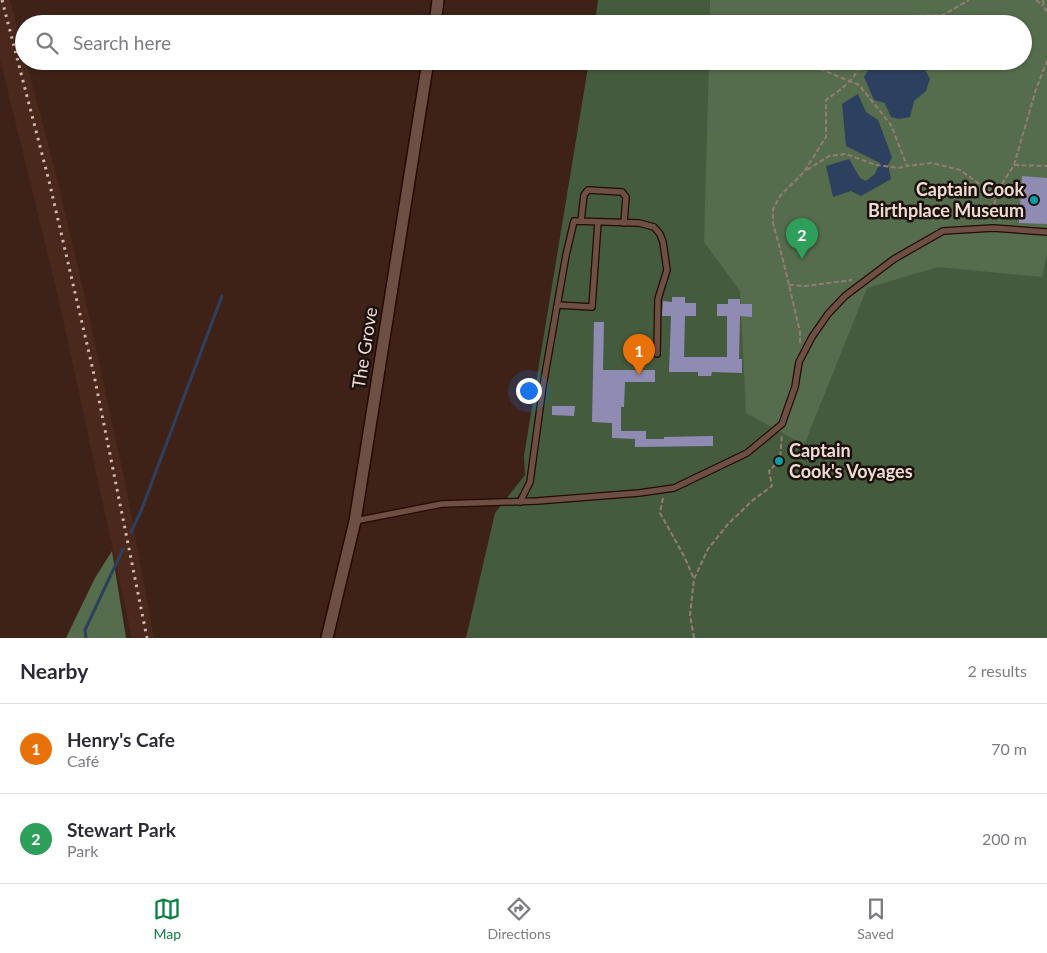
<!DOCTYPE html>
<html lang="en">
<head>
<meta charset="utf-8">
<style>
	:root { --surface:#fff; --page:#f7f7f7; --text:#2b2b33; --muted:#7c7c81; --line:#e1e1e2; --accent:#0b8043 }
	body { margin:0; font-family:Lato,sans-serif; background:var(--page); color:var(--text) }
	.you { position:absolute; left:528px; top:390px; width:18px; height:18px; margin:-12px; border:4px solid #fff; border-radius:50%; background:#1a73e8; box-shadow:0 0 0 8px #1a73e833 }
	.badge { display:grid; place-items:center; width:32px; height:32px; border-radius:50%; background:var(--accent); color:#fff; font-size:16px; font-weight:700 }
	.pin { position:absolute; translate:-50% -41px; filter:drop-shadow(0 1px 2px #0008) }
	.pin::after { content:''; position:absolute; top:26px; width:18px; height:15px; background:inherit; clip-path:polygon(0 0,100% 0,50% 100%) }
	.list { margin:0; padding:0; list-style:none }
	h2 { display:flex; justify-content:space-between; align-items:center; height:65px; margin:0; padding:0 20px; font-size:21px }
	h2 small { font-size:16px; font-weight:400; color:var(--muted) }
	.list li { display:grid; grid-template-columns:32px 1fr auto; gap:15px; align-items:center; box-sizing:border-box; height:90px; padding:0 20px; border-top:1px solid var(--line) }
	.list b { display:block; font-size:19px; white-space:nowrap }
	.list p { margin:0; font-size:16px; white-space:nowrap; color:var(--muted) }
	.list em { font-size:16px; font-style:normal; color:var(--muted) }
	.icon { flex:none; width:28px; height:28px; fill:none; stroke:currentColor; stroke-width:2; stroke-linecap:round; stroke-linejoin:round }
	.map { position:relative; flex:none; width:1047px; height:638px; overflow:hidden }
	.search { position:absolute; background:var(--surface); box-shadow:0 1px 4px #0004; left:15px; right:15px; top:15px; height:55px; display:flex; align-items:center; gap:12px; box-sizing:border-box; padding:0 18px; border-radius:28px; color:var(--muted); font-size:19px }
	.sheet { height:245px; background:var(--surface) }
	nav { display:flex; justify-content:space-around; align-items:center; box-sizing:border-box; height:70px; border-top:1px solid var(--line); background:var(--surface); font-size:14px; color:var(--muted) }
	nav a { display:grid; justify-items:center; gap:2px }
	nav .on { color:var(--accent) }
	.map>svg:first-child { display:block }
</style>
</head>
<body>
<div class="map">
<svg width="1047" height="638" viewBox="0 0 1047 638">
	<rect width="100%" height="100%" fill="#3e2218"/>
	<!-- built -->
	<polygon fill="#4b281c" points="0,0 10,0 24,53 24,61 26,61 57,178 85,298 126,487 154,638 132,638 58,296 0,59"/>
	<!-- green -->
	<polygon fill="#455b3d" points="598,0 1047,0 1047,638 466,638 495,513 525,475 524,456 589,61 1023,61 1023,24 595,24"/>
	<!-- forest -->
	<g fill="#556d4c" fill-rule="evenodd">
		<path d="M710 0H1047V254L1042 277 938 267 867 288 804 445 746 413 740 291 704 242 709 61H891L892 66C881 68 880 64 868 70L891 117H910L914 101 930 79 920 61H1023V24H710ZM880 163 888 165 891 179 861 196 851 191 860 178 866 181 875 174Z"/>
		<polygon points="112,551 126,638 66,638 95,578"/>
	</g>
	<!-- water -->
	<g fill="#2e405f">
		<path d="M891 61H920L930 79 926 91 914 101 910 117 899 119 891 117 885 103 874 100 864 77 868 70C880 64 881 68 892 66Z"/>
		<polygon points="858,94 866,112 878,120 892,157 888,165 891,179 861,196 851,191 833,197 826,166 849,159 860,178 866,181 875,174 880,163 846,146 842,104"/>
	</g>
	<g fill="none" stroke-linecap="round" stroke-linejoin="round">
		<!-- stream -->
		<g stroke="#2e405f" stroke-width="3">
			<polyline points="131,532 141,511 222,296"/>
			<polyline points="86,638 85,630 123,549"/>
		</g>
	</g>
	<!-- building -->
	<g fill="#908bb2">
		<polygon points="1022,176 1047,178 1047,224 1019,223"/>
		<polygon points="672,297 685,297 685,303 696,303 696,316 685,316 684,357 727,357 727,316 717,316 717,304 728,304 728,299 740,299 740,304 752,304 752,317 740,316 739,359 742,359 742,373 712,372 711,376 698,376 698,372 669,372 671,316 662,316 663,301 672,302"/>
		<polygon points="594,322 604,322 603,370 655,370 655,382 625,382 624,407 621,407 621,431 646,431 646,439 664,439 664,437 713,436 713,446 635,447 635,439 612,438 612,423 592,422"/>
		<polygon points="552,406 575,406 574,416 552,415"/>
	</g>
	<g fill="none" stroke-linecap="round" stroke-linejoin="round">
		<!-- service casing -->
		<g stroke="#240a03" stroke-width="8">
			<g id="service">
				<polyline points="581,221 584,195 588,190 622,192 626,197 624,223"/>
				<polyline points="558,305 592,307 598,222"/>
				<polyline points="520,502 530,482 543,386 566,255 574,221 639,223 654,227 660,234 663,242 667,270 658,299 657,354"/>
				<polyline points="355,521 442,504 537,501 639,493 674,488 747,453 782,424 795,387 799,362 812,337 828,314 845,296 894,259 943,231 993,228 1047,232"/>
			</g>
		</g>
		<!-- minor casing -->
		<g stroke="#240a03" stroke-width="14">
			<g id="minor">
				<polyline points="435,24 438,0"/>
				<polyline points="327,638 355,521 428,61"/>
			</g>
		</g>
		<!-- path -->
		<g stroke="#947c74" stroke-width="2" stroke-dasharray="5 2.5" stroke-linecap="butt">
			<polyline points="1036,0 1043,6"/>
			<polyline points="1043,0 1044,7 1047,12"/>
			<polyline points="882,24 907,16 943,15 969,0"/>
			<polyline points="813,66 859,85 891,125 907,166 932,163 960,170 995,195 1014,165 1036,89 1047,61"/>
			<polyline points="1014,165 1047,166"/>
			<polyline points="807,170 829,156 846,154 876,165 899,168 907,166"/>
			<polyline points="994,220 995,195"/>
			<polyline points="789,285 806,286 852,280"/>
			<path d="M800 343V332L784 264 773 223V209L780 196 804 172 826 137V100C841 89 856 80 861 61"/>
			<polyline points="663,498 660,513 684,556 694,579"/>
			<polyline points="694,638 690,615 694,579 708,549 728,524 753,500 772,486 769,471 780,460 782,434"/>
		</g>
		<!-- service -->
		<use href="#service" stroke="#6e4f43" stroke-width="5.5"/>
		<!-- minor -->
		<use href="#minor" stroke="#6e4f43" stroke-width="11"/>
		<!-- rail -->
		<polyline stroke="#d0bbb4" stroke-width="3" stroke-dasharray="2.5 5" stroke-linecap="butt" points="2,0 49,181 93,370 147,638"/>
	</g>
	<!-- markers -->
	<g fill="#0f9aa8" stroke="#1c100b" stroke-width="2">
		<circle cx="1034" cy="200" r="5"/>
		<circle cx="779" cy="461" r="5"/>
	</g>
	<g text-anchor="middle" stroke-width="5" stroke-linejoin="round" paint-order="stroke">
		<!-- poi labels -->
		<g font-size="18" font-weight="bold" fill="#efdcd5" stroke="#1c100b" text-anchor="end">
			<text x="1024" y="196">Captain Cook<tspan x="1024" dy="21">Birthplace Museum</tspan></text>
			<text x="789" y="457" text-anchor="start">Captain<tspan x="789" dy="21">Cook's Voyages</tspan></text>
		</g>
		<!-- street labels -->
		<g font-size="18" fill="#efdcd5" stroke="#1c100b">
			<text transform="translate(365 348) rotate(-81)" y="6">The Grove</text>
		</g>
	</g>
</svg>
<div class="you"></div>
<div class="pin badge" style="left:639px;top:375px;background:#e8710a">1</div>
<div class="pin badge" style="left:802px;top:259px;background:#2e9e5b">2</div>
<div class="search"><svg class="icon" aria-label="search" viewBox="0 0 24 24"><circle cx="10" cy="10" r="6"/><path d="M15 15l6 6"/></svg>Search here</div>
</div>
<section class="sheet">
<h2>Nearby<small>2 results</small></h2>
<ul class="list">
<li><span class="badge" style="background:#e8710a">1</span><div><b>Henry's Cafe</b><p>Café</p></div><em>70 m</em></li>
<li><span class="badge" style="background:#2e9e5b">2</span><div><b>Stewart Park</b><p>Park</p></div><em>200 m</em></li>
</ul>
</section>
<nav>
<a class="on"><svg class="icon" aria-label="map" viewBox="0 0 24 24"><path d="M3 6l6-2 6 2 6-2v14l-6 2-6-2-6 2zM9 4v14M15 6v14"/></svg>Map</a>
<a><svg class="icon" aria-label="directions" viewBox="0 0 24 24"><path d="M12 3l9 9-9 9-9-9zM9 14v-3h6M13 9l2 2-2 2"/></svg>Directions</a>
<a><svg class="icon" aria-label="saved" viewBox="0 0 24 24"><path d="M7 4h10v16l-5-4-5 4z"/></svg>Saved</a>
</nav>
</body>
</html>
